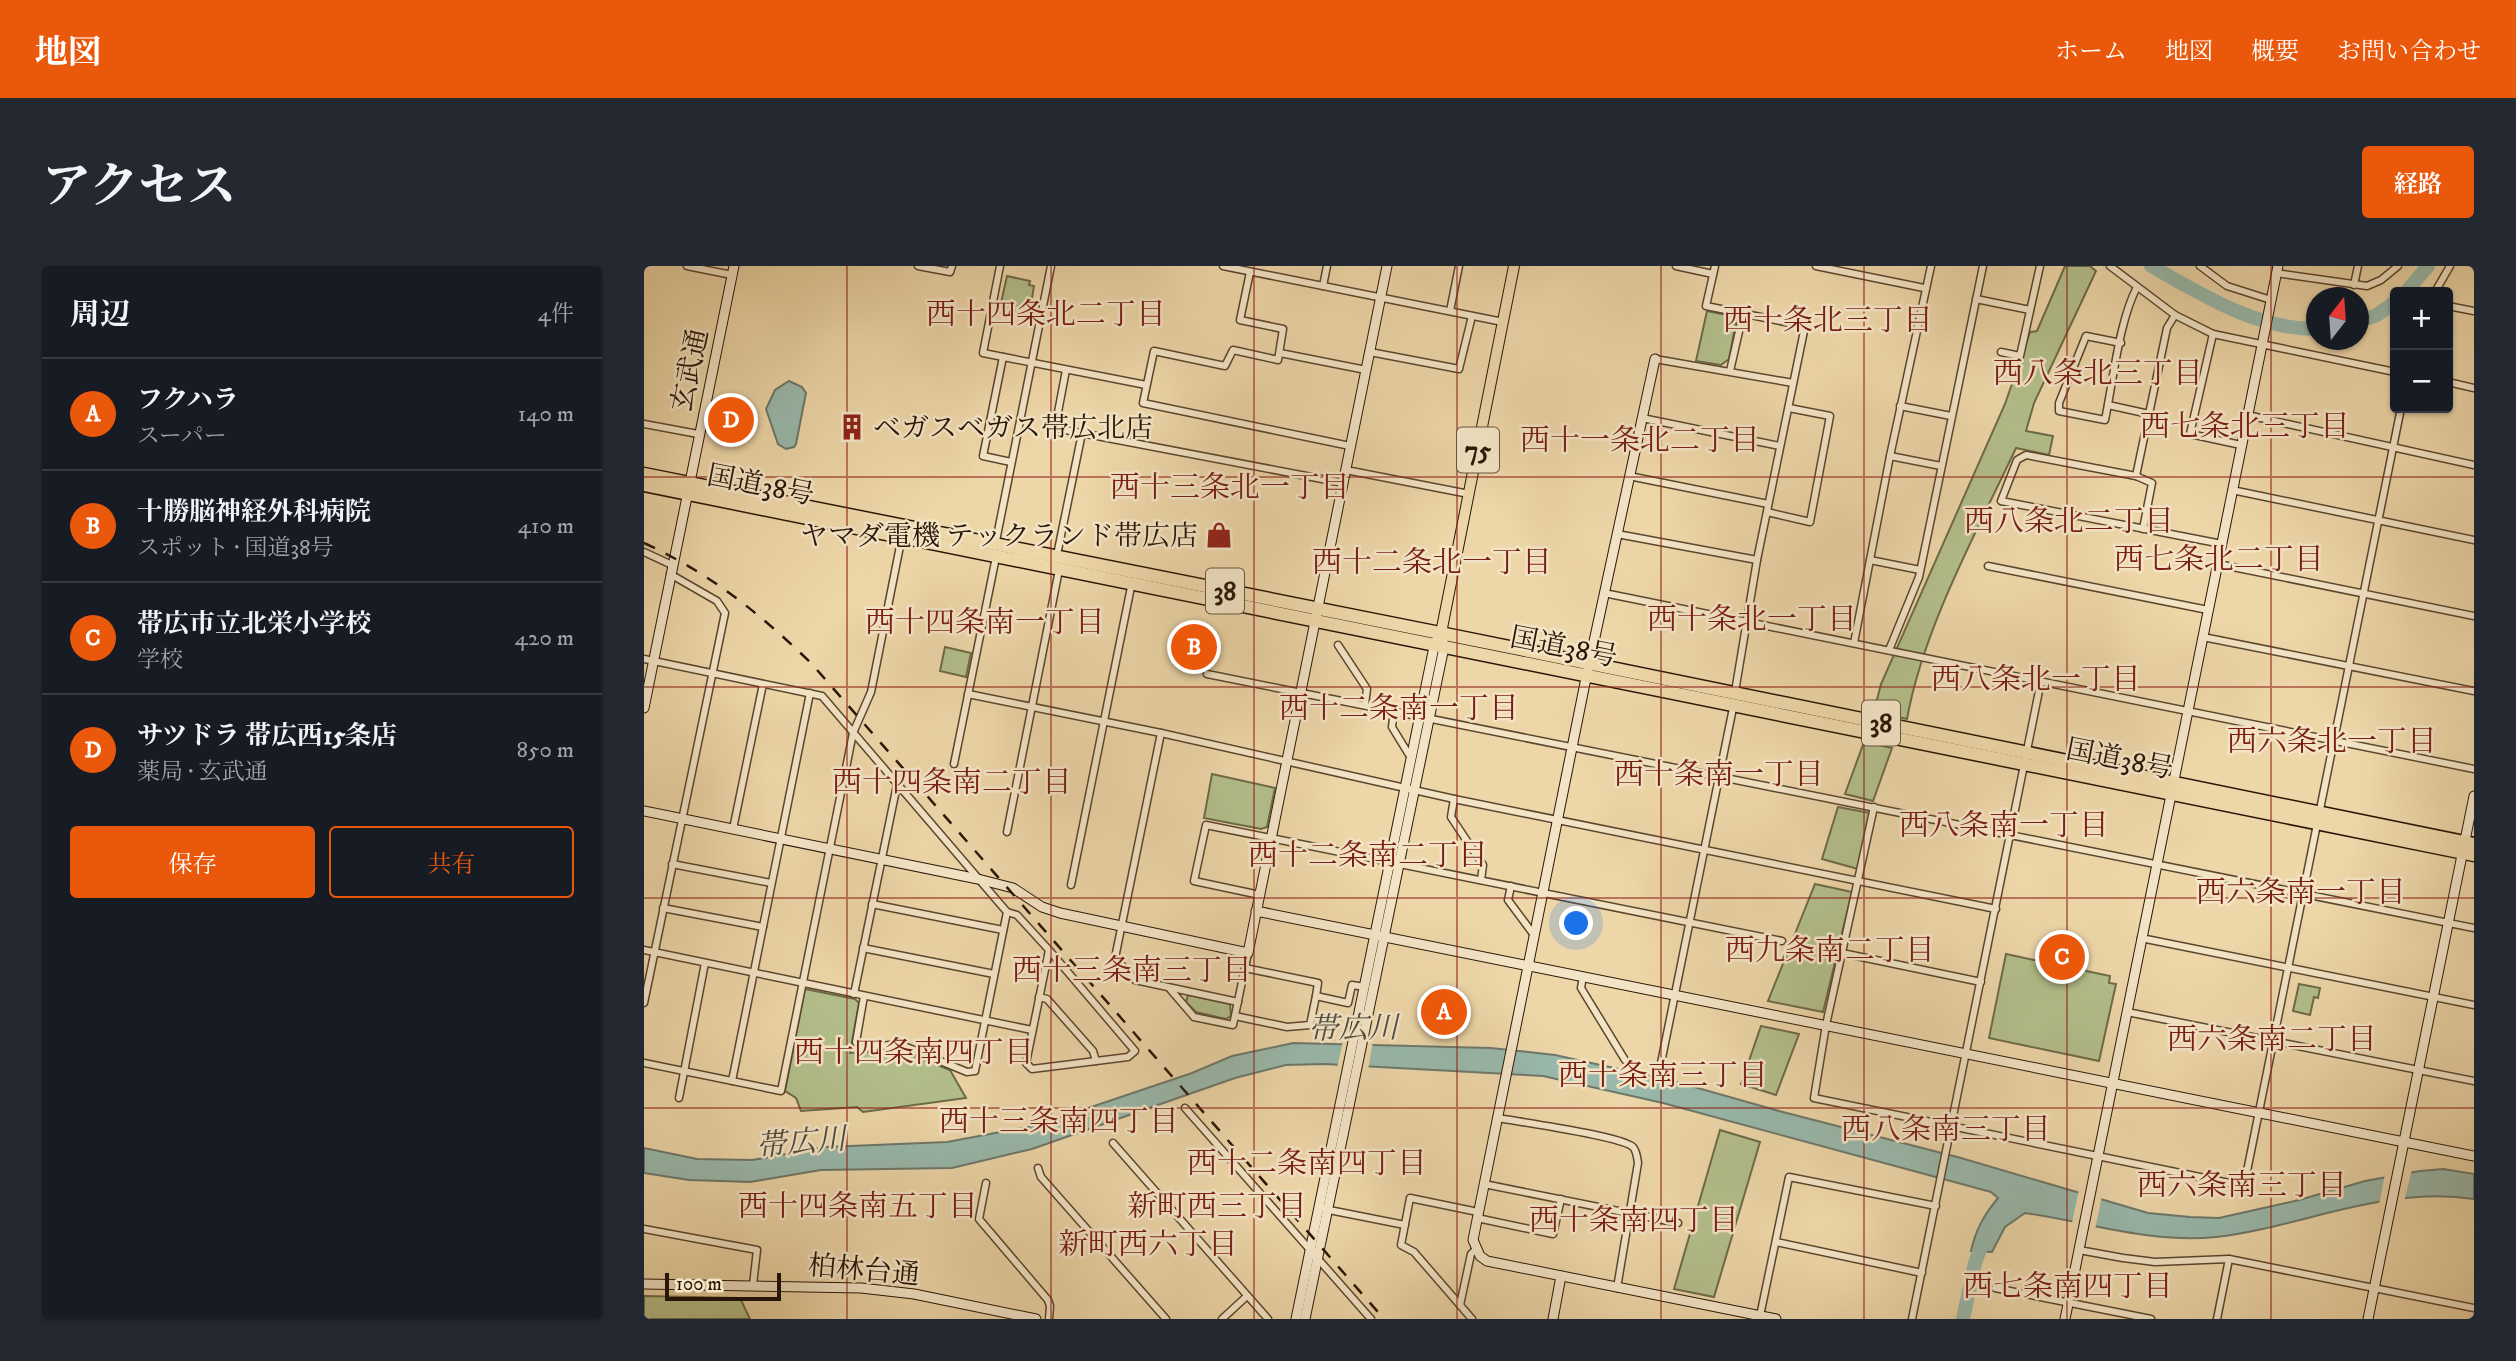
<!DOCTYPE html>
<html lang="ja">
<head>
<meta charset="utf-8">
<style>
	:root { --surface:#171b24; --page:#242831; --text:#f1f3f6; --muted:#9ea1a6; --line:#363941; --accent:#ea580c }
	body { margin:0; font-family:"IM FELL DW Pica","Noto Serif JP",serif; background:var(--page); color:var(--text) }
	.controls { position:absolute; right:21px; top:21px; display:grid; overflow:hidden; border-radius:7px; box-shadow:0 2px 5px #0004 }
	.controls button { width:63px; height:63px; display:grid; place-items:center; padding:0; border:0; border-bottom:2px solid var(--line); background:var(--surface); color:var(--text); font:35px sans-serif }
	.compass { position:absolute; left:1662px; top:21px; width:63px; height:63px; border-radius:50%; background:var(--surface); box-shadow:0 2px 5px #0004; rotate:17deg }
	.scale { position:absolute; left:21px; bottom:18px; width:116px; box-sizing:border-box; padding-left:7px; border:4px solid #2a1606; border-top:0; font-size:19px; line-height:24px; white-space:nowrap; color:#2a1606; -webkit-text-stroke:5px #f3e4c6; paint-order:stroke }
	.you { position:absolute; left:933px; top:658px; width:24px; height:24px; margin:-18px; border:5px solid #fff; border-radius:50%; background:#1a73e8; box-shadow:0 0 0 10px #1a73e833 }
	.badge { display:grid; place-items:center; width:46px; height:46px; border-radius:50%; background:var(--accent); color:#fff; font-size:23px; font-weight:700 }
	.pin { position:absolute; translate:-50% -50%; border:4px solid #fff; box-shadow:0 2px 7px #0006 }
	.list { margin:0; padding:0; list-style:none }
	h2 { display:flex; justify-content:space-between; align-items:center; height:91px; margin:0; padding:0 28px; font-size:30px }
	h2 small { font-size:23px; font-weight:400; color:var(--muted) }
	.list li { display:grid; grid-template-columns:46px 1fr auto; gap:21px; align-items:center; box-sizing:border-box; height:112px; padding:0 28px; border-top:2px solid var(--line) }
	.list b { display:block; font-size:26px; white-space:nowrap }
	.list p { margin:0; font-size:23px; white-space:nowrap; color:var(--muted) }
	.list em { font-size:23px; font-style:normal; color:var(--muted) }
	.actions { display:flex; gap:14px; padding:21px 28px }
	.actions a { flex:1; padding:16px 0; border:2px solid var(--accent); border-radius:7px; text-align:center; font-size:24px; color:var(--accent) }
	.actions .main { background:var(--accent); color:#fff }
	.map { position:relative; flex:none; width:1830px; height:1053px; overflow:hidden; border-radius:7px }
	header { display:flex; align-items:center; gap:42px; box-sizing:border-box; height:98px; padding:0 35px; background:var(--accent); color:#fff }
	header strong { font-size:33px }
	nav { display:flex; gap:38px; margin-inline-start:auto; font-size:24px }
	.intro { display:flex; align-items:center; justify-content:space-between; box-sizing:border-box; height:168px; padding:0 42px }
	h1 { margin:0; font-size:49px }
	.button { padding:18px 32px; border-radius:7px; background:var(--accent); color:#fff; font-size:24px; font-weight:700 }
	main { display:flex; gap:42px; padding:0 42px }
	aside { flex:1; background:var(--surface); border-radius:7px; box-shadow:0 2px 5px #0004 }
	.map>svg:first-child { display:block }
</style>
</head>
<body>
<header>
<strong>地図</strong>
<nav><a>ホーム</a><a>地図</a><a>概要</a><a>お問い合わせ</a></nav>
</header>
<div class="intro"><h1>アクセス</h1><a class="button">経路</a></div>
<main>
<aside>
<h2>周辺<small>4件</small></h2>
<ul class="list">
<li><span class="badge">A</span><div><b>フクハラ</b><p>スーパー</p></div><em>140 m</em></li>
<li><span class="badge">B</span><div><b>十勝脳神経外科病院</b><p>スポット · 国道38号</p></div><em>410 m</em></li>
<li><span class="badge">C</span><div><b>帯広市立北栄小学校</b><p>学校</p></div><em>420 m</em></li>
<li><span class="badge">D</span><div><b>サツドラ 帯広西15条店</b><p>薬局 · 玄武通</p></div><em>850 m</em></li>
</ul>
<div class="actions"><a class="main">保存</a><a>共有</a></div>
</aside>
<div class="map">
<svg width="1830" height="1053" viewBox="0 0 1830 1053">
	<rect width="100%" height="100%" fill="#edd6a8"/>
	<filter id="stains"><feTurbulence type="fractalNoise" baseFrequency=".00286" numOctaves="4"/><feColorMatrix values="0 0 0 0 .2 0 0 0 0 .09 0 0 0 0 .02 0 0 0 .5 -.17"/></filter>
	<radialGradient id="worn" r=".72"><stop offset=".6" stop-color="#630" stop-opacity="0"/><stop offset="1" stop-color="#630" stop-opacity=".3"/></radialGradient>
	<!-- green -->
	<g fill="#b3bf8b" stroke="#6e6a48" stroke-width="2">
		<path d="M1421 0H1446L1452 5 1390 137 1382 165 1409 170 1405 189 1372 182C1333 265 1279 363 1263 453L1230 445 1237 418 1361 138 1386 66 1393 65Z"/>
		<polygon points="363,10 386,15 385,19 390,20 388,32 384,32 380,51 355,46"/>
		<polygon points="1063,45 1093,51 1085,93 1077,99 1052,95"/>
		<polygon points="301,381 327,387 322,411 296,405"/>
		<polygon points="1220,476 1248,482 1229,535 1201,528"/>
		<polygon points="568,508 631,522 623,561 617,563 560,552"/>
		<polygon points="1194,541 1226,547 1214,603 1178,593"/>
		<polygon points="1171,618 1208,626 1179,746 1124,735"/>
		<polygon points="1362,688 1466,710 1465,717 1472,718 1455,795 1345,772"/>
		<polygon points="1655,718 1676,722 1674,732 1670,731 1666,749 1649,745"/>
		<polygon points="161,723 211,733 215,737 206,787 255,784 306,804 322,832 219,846 213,841 157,845 152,832 141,825"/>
		<polygon points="544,729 586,738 587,750 582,753 552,746 542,736"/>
		<polygon points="1117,760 1155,768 1132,829 1097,818"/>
		<polygon points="1076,864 1116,876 1070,1031 1030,1023"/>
		<polygon points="0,1030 96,1032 106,1053 0,1053"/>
	</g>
	<!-- water -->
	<g fill="#99b9ac" stroke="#6d786a" stroke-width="2">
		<polygon points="145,115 158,121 162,127 152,178 150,181 142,183 134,178 122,143 131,124"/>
		<path d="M649 777 847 782 911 789 1029 815 1135 845 1317 892 1504 947 1546 951 1575 952 1655 934 1721 915 1776 905 1799 903 1830 908V933C1741 919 1658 961 1572 971 1508 978 1444 956 1381 947L1361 961 1348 986 1327 985C1332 963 1340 949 1354 932L1347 926 1019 837 899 810 680 798 642 799 591 812 388 883 308 902 177 904 106 916 45 914 0 907V882L53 893 108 894 182 881 303 876 394 859 548 807 588 790Z"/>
	</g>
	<!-- pier -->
	<g fill="#edd6a8">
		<polygon points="699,775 729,775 724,804 693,802"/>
		<polygon points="1768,903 1760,936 1735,939 1741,908"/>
		<polygon points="1435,923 1458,930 1451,963 1428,957"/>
	</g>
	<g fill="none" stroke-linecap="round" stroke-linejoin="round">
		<!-- river -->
		<g stroke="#99b9ac" stroke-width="14">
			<path d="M1507 0C1559 29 1611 63 1672 63"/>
			<polyline points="1762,26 1784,0"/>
			<polyline points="1714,56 1733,49 1751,36"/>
			<polyline points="1319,1053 1331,997 1341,970"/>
		</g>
		<!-- street casing -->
		<g stroke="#5b462e" stroke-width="9">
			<g id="street">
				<polyline points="43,0 88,9"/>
				<polyline points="274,0 306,6 308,0"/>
				<polyline points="356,0 339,87 502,119"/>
				<polyline points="579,0 859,56"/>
				<polyline points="1032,0 1069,8"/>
				<polyline points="1071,0 1062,40 1161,60 1113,294 1091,426"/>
				<polyline points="1172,0 1280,22"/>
				<polyline points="1466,0 1531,49 1569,68 1751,106"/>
				<polyline points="1556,0 1583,20 1627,34"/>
				<polyline points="606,6 596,54 639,63 634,94 589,84 581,100 510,85 499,137 706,180"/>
				<polyline points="1632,7 1723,20 1737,14 1754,0"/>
				<polyline points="1710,19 1714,0"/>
				<polyline points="679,20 683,0"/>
				<polyline points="1791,26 1806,0"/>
				<polyline points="1332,33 1386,44"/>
				<polyline points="1804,40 1830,45"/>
				<polyline points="806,45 815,0"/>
				<polyline points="1569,68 1546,168 1597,179"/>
				<path d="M1477 77 1442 70 1415 137V145L1461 154C1469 116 1475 55 1493 21"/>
				<polyline points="726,86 815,103 828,50"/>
				<polyline points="1357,86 1376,90 1396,0"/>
				<polyline points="636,87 722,104"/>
				<polyline points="359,91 339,190 367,196"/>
				<polyline points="1011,93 1149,117"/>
				<polyline points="422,104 411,162 699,217"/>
				<polyline points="1086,105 1099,48"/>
				<polyline points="1804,116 1830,122"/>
				<polyline points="1464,139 1505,148"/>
				<polyline points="1256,140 1307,150"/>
				<polyline points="1603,149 1830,199"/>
				<polyline points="998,152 1136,180"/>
				<polyline points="0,158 54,168"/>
				<polyline points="1246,190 1297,200"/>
				<polyline points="702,204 825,228"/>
				<polyline points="985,210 1124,238"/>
				<polyline points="1492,210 1523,62 1531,49"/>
				<polyline points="1588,224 1830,274"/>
				<polyline points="1123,246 1166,256 1186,150 1145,142"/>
				<polyline points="1499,263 1508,217 1492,210 1382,189 1373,194 1357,235 1578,278"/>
				<polyline points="973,268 1113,294"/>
				<polyline points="351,280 407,0"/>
				<polyline points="0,286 28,299"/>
				<polyline points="413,289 438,167"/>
				<polyline points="1226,294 1276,304"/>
				<polyline points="1574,298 1830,350"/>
				<polyline points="1344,300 1564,344"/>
				<polyline points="960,327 1830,503"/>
				<polyline points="1559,371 1830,425"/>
				<polyline points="1210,377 1246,190 1287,0"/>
				<polyline points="694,379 723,423 721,438"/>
				<polyline points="1245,384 1275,311 1339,0"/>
				<polyline points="0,393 178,430 363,646 331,805 323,806 255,778 217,782 212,776 220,730"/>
				<polyline points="563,408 1830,662"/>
				<polyline points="324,428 517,467 810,533 1352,643"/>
				<polyline points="750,444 748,461 767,492"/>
				<polyline points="517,467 471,692 491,714 594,736"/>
				<polyline points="310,498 352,291"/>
				<polyline points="810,533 807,551 839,599 837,614"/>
				<polyline points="1230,541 1182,759 1170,832 1600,920 1757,142"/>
				<polyline points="89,563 119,418"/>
				<polyline points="363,566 415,304"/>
				<polyline points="28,598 127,617"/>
				<polyline points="427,619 488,316"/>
				<polyline points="867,620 864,634 890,669"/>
				<polyline points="616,629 550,615 562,559 1138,675"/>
				<polyline points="228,638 359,664"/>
				<polyline points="19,642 119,661"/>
				<polyline points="363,646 373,649 405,684 491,785 484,791 388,803 382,797 405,684"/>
				<polyline points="1497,672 1830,739"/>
				<polyline points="219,682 350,708"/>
				<polyline points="0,684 388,764"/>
				<polyline points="1198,687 1337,716"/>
				<polyline points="601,702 674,717 672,730 704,737 708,719 721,721"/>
				<polyline points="939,710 937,722 981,794"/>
				<polyline points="526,723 550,751 589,759 604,687"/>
				<polyline points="210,728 253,519"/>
				<polyline points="395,731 403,733 449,785 452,795"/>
				<polyline points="0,737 81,347 73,335 26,308"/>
				<polyline points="1483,746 1830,815"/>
				<polyline points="591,750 643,761 666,759 672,730"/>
				<polyline points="0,797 137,825 209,467 227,426 258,270"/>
				<polyline points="1016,802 1090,437"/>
				<polyline points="88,815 166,427"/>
				<polyline points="35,832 61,697"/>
				<polyline points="541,842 727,1053"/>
				<path d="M854 852C876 856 977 870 989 881 993 886 993 891 994 897L973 1022"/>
				<polyline points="469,877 624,1053"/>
				<polyline points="394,902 397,911 522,1053"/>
				<polyline points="342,917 335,953 404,1034 406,1040 405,1053"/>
				<polyline points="840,918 1034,957"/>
				<polyline points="680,943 761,959"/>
				<polyline points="833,952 909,968 917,933"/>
				<polyline points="0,963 113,984 109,1019"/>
				<polyline points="1132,976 1278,1007"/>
				<polyline points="1435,984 1479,992 1511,996 1585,993 1830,1042"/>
				<polyline points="1351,1022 1507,1053"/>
				<polyline points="816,1039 827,988 832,983"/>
				<polyline points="1116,1050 1145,911 1292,940"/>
				<polyline points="578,1053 603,1030"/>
				<polyline points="828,1053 770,986 757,979 766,932 834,946"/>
				<polyline points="1268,1053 1397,415"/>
				<polyline points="1573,1053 1585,993"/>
			</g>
		</g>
		<!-- secondary casing -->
		<g stroke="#2a1606" stroke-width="11">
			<g id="secondary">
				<polyline points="1011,93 941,417 829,974 836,990 843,995 1132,1053"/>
				<polyline points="0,442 90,0"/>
				<polyline points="0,545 334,613 369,622 398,641 416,647 604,687 743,0"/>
				<polyline points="612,645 1830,890"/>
				<polyline points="0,1018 217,1022 270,1028 392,1053"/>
				<polyline points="652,1053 791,376"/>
				<polyline points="661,1053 800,381 797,367"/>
				<polyline points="909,1053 917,1010"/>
				<polyline points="1421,1053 1634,0"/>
				<polyline points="1724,1053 1830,530"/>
			</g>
		</g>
		<!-- primary casing -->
		<g stroke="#2a1606" stroke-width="12">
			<polyline id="primary" points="797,367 870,0"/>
		</g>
		<!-- highway casing -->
		<g stroke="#2a1606" stroke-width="15">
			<g id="highway">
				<polyline points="0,208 811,370 1830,578"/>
				<polyline points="0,219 1830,589"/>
			</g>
		</g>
		<!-- street -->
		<use href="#street" stroke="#f3e4c6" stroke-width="6"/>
		<!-- secondary -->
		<use href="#secondary" stroke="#f3e4c6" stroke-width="9"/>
		<!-- primary -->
		<use href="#primary" stroke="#edd6a8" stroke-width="10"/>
		<!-- highway -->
		<use href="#highway" stroke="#edd6a8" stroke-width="12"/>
		<!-- rail -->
		<path stroke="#2a1606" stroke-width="2.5" stroke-dasharray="12 12" stroke-linecap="butt" d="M0 277C67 308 114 346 167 397L740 1053"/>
	</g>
	<!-- grid -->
	<path fill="none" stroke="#8f2418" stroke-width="2" stroke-opacity="0.55" d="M203 0V1053M407 0V1053M610 0V1053M813 0V1053M1017 0V1053M1220 0V1053M1423 0V1053M1627 0V1053M0 211H1830M0 421H1830M0 632H1830M0 842H1830"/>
	<!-- icons -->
	<defs>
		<g id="building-bare" transform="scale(2.1)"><path d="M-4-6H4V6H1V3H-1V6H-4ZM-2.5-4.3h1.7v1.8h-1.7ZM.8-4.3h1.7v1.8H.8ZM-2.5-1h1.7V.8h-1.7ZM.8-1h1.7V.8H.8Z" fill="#8f2418" stroke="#f3e4c6" stroke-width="2.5" paint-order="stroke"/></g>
		<g id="shop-bare" transform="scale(2.1)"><path d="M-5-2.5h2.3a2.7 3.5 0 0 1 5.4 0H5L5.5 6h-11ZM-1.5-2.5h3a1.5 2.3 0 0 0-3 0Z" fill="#8f2418" stroke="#f3e4c6" stroke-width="2.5" paint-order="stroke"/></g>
	</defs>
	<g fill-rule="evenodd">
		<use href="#building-bare" x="208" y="161"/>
		<use href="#shop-bare" x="575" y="269"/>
	</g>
	<g text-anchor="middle" stroke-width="5" stroke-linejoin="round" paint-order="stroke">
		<!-- shield labels -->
		<g fill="#f3e4c6" stroke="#665440" stroke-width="2">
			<rect x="813" y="161.5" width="42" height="45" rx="5"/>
			<rect x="562" y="302.5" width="38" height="45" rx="5"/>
			<rect x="1218" y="434.5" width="38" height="45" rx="5"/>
		</g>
		<g font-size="26" font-weight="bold" fill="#2a1606">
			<text x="834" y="193">75</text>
			<text x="581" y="334">38</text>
			<text x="1237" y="466">38</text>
		</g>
		<!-- street labels -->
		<g font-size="28" fill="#2a1606" stroke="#f3e4c6">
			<text transform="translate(45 104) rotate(-78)" y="10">玄武通</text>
			<text transform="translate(117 218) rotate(11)" y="10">国道38号</text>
			<text transform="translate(920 380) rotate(11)" y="10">国道38号</text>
			<text transform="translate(1476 492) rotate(11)" y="10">国道38号</text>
			<text transform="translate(220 1003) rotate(5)" y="10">柏林台通</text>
		</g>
		<!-- poi labels -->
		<g font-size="28" fill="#2a1606" stroke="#f3e4c6" text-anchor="start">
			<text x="229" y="171">ベガスベガス帯広北店</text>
			<text x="554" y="279" text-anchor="end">ヤマダ電機 テックランド帯広店</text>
		</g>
		<!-- neighbourhood labels -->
		<g font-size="30" fill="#7a1f14" stroke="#f3e4c6">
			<text x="402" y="58">西十四条北二丁目</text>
			<text x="1184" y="64">西十条北三丁目</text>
			<text x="1454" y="117">西八条北三丁目</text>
			<text x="1601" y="170">西七条北三丁目</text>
			<text x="996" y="184">西十一条北二丁目</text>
			<text x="586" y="231">西十三条北一丁目</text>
			<text x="1425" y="265">西八条北二丁目</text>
			<text x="1575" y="303">西七条北二丁目</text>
			<text x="788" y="306">西十二条北一丁目</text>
			<text x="1108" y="363">西十条北一丁目</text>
			<text x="341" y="366">西十四条南一丁目</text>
			<text x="1392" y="423">西八条北一丁目</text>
			<text x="755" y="452">西十二条南一丁目</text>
			<text x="1688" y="485">西六条北一丁目</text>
			<text x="1075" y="518">西十条南一丁目</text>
			<text x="308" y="526">西十四条南二丁目</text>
			<text x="1360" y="569">西八条南一丁目</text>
			<text x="724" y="599">西十二条南二丁目</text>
			<text x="1657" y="636">西六条南一丁目</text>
			<text x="1186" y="694">西九条南二丁目</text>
			<text x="488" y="714">西十三条南三丁目</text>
			<text x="1628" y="783">西六条南二丁目</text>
			<text x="270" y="796">西十四条南四丁目</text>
			<text x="1019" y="819">西十条南三丁目</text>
			<text x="415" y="865">西十三条南四丁目</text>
			<text x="1302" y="873">西八条南三丁目</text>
			<text x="663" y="907">西十二条南四丁目</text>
			<text x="1598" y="929">西六条南三丁目</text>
			<text x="214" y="950">西十四条南五丁目</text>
			<text x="573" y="950">新町西三丁目</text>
			<text x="990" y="964">西十条南四丁目</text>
			<text x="504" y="988">新町西六丁目</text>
			<text x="1424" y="1030">西七条南四丁目</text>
		</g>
		<!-- water labels -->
		<g font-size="30" font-style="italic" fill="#514f40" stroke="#f3e4c6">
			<text transform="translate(709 762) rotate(-1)" y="10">帯広川</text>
			<text transform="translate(157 876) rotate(-5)" y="10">帯広川</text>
		</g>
	</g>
	<rect width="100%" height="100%" filter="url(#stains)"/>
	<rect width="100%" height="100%" fill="url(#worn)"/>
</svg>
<div class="controls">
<button>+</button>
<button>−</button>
</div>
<svg class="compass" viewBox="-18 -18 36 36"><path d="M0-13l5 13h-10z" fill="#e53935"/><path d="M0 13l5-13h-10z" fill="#9ea1a6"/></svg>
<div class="scale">100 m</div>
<div class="you"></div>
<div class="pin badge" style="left:800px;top:746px">A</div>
<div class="pin badge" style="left:550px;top:381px">B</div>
<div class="pin badge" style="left:1418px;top:691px">C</div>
<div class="pin badge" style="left:87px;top:154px">D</div>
</div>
</main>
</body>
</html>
